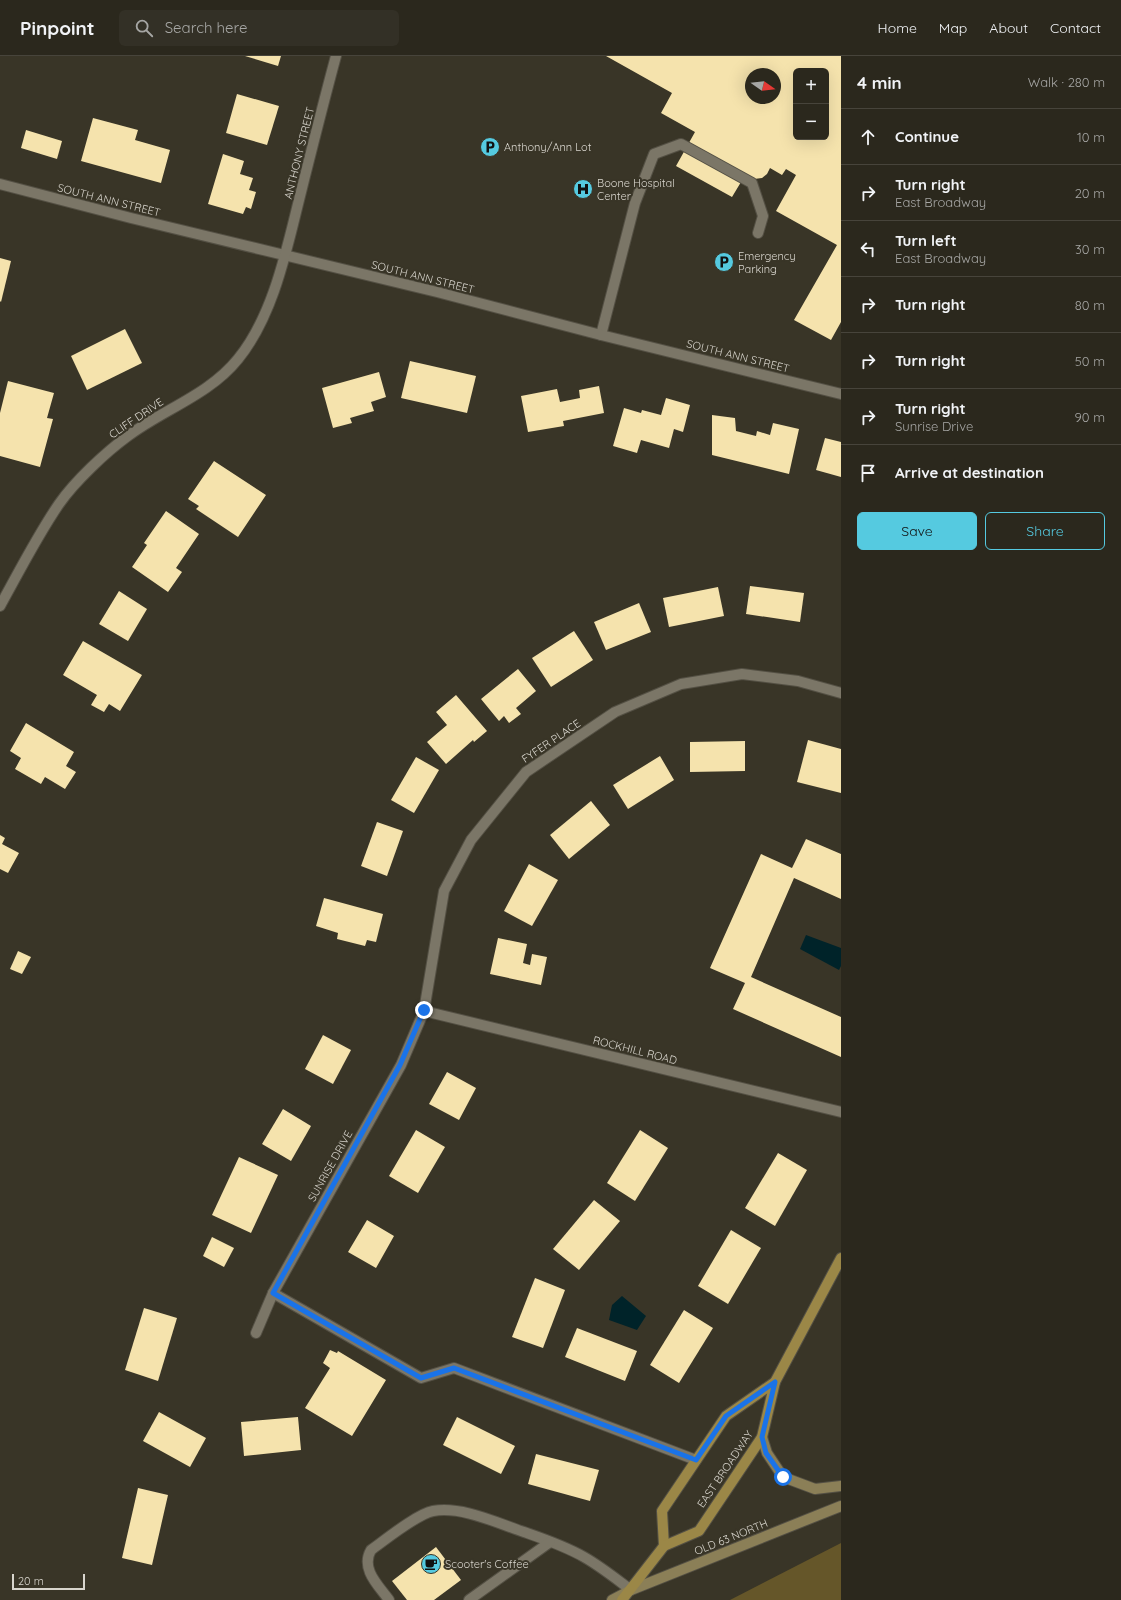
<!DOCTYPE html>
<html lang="en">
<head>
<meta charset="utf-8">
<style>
	:root { --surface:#2b281d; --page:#333026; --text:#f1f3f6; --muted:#a6a6a4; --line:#47443b; --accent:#55cae0 }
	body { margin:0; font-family:Quicksand,sans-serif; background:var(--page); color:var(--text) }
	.controls { position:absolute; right:12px; top:12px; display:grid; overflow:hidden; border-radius:6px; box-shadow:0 4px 16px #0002 }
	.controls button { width:36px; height:36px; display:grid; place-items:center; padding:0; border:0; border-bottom:1px solid var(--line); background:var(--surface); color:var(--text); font:20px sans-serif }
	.compass { position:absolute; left:745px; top:12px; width:36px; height:36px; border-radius:50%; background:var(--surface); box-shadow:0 4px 16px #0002; rotate:104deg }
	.scale { position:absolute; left:12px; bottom:10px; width:73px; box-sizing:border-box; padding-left:4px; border:2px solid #d8d5cd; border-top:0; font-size:11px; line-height:14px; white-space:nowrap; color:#d8d5cd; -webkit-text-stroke:3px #393527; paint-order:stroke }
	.stop { position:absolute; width:12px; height:12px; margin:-9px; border:3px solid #1a73e8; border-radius:50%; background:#fff }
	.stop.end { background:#1a73e8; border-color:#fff; box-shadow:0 1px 4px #0008 }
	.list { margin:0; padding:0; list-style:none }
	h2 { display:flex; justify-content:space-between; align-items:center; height:52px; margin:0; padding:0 16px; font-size:17px }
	h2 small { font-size:13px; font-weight:400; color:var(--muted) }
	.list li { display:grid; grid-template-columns:26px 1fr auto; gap:12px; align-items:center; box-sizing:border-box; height:56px; padding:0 16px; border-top:1px solid var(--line) }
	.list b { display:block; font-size:15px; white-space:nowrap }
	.list p { margin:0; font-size:13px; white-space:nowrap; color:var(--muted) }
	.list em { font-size:13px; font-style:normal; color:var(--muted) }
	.actions { display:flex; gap:8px; padding:12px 16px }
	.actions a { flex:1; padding:9px 0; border:1px solid var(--accent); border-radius:6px; text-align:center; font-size:14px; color:var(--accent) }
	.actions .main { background:var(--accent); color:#111 }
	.icon { flex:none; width:22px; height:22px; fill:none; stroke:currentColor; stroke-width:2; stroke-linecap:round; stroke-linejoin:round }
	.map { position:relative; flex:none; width:841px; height:1544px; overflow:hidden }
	header { display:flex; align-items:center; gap:24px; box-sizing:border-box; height:56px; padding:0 20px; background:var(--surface); border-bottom:1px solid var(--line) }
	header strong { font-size:19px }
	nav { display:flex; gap:22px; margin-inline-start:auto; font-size:14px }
	.search { width:280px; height:36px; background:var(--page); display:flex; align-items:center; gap:10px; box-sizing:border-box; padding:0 14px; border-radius:6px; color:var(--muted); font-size:15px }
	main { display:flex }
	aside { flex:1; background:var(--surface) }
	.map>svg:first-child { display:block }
</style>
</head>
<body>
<header>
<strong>Pinpoint</strong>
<div class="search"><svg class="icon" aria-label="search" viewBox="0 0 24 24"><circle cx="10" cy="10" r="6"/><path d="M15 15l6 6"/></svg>Search here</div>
<nav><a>Home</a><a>Map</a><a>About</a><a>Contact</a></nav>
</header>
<main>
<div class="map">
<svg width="841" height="1544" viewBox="0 0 841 1544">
	<rect width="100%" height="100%" fill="#393527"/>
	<!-- green -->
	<polygon fill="#655629" points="841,1487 841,1544 730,1544"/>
	<!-- water -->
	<g fill="#002329">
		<polygon points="806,879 841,892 841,910 839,914 800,893"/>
		<polygon points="622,1240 646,1260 637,1274 609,1264 612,1249"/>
	</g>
	<!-- building -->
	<g fill="#f5e3ad" fill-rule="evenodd">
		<polygon points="245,0 281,0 278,10"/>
		<path d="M606 0H841V266L831 284 794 264 837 189 776 155 796 119 786 113 782 119 770 112 767 118 762 122 754 123 744 121 732 141 676 110 695 76 661 57 672 37ZM796 15H826V81H796ZM751 18H775V42H751Z"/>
		<polygon points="237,38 279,50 267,89 226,77"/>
		<polygon points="93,62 138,74 135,84 170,94 161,127 81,105"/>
		<polygon points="26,74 62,85 57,103 21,92"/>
		<polygon points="223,98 244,105 240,118 253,122 249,134 256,136 251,153 246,151 243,158 208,148"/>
		<polygon points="0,202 11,205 1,246 0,245"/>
		<polygon points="125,273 142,307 87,334 71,300"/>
		<polygon points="410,305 476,320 467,357 401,342"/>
		<polygon points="379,316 386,341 371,346 374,355 350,362 352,367 333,372 322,332"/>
		<polygon points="8,325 54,337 47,362 53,363 40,411 0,400 0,357"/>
		<polygon points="599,330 604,357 563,365 564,370 528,376 521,340 557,333 560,346 580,342 579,334"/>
		<polygon points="666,342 690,349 683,376 674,373 669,392 641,384 637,397 613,390 624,352 641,357 642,354 661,359"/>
		<polygon points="712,359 735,362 736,375 756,380 757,375 770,379 773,367 799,373 789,418 712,399"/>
		<polygon points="825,382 841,386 841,421 816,414"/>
		<polygon points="214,405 266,439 238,481 196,453 199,450 188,443"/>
		<polygon points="166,455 199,478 176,512 182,516 168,536 132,511 147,489 144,487"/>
		<polygon points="750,530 804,537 800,566 746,558"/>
		<polygon points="718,531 724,560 669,571 663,542"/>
		<polygon points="119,535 147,553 128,585 99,568"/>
		<polygon points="639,547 651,576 606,594 594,566"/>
		<polygon points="574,575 593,604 551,631 532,602"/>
		<polygon points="83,585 142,619 120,655 109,648 104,656 91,649 97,639 63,619"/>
		<polygon points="518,613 536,635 516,652 521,658 509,667 504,660 499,665 481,643"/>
		<polygon points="456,639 487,675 474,686 473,684 446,708 427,686 447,669 436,656"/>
		<polygon points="26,667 74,696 66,710 76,716 65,733 45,721 41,728 15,713 21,702 10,695"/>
		<polygon points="808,684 841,693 841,737 797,726"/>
		<polygon points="745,685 745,715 690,716 690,686"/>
		<polygon points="660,700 674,724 628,753 613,729"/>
		<polygon points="416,701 439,714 414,757 391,744"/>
		<polygon points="591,745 610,769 569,803 550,779"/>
		<polygon points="377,766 403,775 387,820 361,810"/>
		<polygon points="0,779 5,782 2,788 19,797 8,817 0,813"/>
		<polygon points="806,783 841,798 841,843 794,822 751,921 841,961 841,1001 733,953 745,927 710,912 761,798 792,812"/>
		<polygon points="529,808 558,824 532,870 504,855"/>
		<polygon points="324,842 383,858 376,886 367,884 365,890 337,883 338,877 316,870"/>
		<polygon points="498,882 527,888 523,907 530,909 532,898 547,901 541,929 490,918"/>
		<polygon points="18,895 31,901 22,918 10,913"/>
		<polygon points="323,979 351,994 333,1028 305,1013"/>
		<polygon points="447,1016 476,1032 459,1064 429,1048"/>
		<polygon points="283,1053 311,1070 291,1105 262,1088"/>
		<polygon points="416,1074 445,1091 418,1137 389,1120"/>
		<polygon points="640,1074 668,1092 635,1145 607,1127"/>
		<polygon points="778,1097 807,1114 775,1170 745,1152"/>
		<polygon points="239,1101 278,1119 251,1177 212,1159"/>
		<polygon points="594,1144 620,1165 579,1214 553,1193"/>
		<polygon points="367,1164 394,1180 376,1212 348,1196"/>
		<polygon points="731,1174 761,1192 728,1248 698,1230"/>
		<polygon points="212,1181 234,1192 224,1211 203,1200"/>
		<polygon points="535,1222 565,1234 543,1292 512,1281"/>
		<polygon points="144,1252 177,1262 158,1325 125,1314"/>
		<polygon points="684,1254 713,1272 679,1327 650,1309"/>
		<polygon points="577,1272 637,1295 625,1325 565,1301"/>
		<polygon points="330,1294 337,1297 338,1295 386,1324 352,1380 305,1352 330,1312 323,1307"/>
		<polygon points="159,1356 206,1382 190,1411 143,1385"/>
		<polygon points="298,1361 301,1394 244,1400 241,1366"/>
		<polygon points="457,1361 515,1390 501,1418 443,1389"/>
		<polygon points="536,1398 599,1414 590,1445 528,1428"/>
		<polygon points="138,1432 168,1439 152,1509 122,1502"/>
		<polygon points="436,1491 461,1524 434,1544 407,1544 392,1525"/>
	</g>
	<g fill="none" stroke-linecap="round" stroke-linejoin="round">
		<!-- lane casing -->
		<g stroke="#545044" stroke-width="12">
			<g id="lane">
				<polyline points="601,279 635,147 654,98 681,88 752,127 763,160 758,177"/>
				<polyline points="273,1237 421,1322 454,1312 696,1404"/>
				<path d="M389 1544C379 1530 360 1513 371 1494 385 1484 417 1458 433 1455 462 1450 497 1467 524 1476 544 1483 565 1490 584 1501 600 1510 615 1522 631 1534"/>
				<polyline points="469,1544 550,1486"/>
			</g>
		</g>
		<!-- street casing -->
		<g stroke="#545044" stroke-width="12">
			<g id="street">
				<polyline points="0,128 131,162 437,236 601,279 841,338"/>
				<path d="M0 550C19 516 37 480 59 448 75 425 106 396 128 380 164 353 209 339 238 303 273 260 286 196 299 144 311 96 323 48 336 0"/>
				<polyline points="424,955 841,1056"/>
				<polyline points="256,1277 273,1237 401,1009 424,955 444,835 471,784 526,716 615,656 681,628 742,618 798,625 841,637"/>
			</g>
		</g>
		<!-- secondary casing -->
		<g stroke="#545044" stroke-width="12">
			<g id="secondary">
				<polyline points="762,1381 767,1397 783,1421 815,1433 841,1430"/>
				<polyline points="612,1544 631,1534 841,1450"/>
			</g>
		</g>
		<!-- primary casing -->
		<g stroke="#545044" stroke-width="12">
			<g id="primary">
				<polyline points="664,1490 662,1455 726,1360 775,1326"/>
				<polyline points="622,1544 664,1490 699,1475 762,1381 775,1326 841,1202"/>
			</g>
		</g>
		<!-- lane -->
		<use href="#lane" stroke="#7b7667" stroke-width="10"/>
		<!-- street -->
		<use href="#street" stroke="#7b7667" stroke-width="10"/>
		<!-- secondary -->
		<use href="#secondary" stroke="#8b7f57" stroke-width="10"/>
		<!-- primary -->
		<use href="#primary" stroke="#9b8747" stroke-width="10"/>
	</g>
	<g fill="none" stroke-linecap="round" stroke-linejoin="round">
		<!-- route -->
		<polyline stroke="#1a73e8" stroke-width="5" points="424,954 400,1009 273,1237 421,1322 454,1312 696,1404 726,1360 775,1326 762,1381 766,1397 783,1421"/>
	</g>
	<!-- icons -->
	<defs>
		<g id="parking-disc" transform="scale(1)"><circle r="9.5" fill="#55cae0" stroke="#393527"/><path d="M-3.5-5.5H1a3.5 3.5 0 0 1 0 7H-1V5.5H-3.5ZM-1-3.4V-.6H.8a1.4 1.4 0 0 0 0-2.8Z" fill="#111"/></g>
		<g id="hospital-disc" transform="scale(1)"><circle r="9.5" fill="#55cae0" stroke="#393527"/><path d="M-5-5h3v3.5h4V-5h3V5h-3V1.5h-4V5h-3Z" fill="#111"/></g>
		<g id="cafe-disc" transform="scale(1)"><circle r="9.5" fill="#55cae0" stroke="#393527"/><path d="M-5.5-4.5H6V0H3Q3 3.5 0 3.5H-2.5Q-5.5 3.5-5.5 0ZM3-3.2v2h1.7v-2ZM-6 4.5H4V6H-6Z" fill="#111"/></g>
	</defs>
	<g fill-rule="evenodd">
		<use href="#parking-disc" x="490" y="91"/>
		<use href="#hospital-disc" x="583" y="133"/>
		<use href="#parking-disc" x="724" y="206"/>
		<use href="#cafe-disc" x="431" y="1508"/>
	</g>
	<g text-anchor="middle" stroke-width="4" stroke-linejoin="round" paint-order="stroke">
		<!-- poi labels -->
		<g font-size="11" fill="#d8d5cd" stroke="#393527" text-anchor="start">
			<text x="504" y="95">Anthony/Ann Lot</text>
			<text x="597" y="131">Boone Hospital<tspan x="597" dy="13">Center</tspan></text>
			<text x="738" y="204">Emergency<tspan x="738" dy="13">Parking</tspan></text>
			<text x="445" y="1512">Scooter's Coffee</text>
		</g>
		<!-- street labels -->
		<g font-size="11" fill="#d8d5cd" stroke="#393527">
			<text transform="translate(299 97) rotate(-76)" y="4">ANTHONY STREET</text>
			<text transform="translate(109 144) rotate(14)" y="4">SOUTH ANN STREET</text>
			<text transform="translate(423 221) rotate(14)" y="4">SOUTH ANN STREET</text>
			<text transform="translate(738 300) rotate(14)" y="4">SOUTH ANN STREET</text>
			<text transform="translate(136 362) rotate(-34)" y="4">CLIFF DRIVE</text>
			<text transform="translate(551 685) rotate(-34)" y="4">FYFER PLACE</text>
			<text transform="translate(635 994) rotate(14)" y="4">ROCKHILL ROAD</text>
			<text transform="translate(330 1110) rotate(-61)" y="4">SUNRISE DRIVE</text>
			<text transform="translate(725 1413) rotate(-56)" y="4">EAST BROADWAY</text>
			<text transform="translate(731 1481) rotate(-22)" y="4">OLD 63 NORTH</text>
		</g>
	</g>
</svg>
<div class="controls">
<button>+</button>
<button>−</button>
</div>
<svg class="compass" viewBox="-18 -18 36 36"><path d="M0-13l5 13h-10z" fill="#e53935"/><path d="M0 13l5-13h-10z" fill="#a6a6a4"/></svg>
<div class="scale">20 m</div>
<div class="stop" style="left:783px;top:1421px"></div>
<div class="stop end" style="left:424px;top:954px"></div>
</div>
<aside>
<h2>4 min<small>Walk · 280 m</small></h2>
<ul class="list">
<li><svg class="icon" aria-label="ahead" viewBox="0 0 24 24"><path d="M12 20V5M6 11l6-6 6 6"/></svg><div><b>Continue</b></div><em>10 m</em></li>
<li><svg class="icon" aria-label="right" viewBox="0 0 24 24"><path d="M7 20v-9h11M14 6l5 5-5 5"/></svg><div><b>Turn right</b><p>East Broadway</p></div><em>20 m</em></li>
<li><svg class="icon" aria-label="left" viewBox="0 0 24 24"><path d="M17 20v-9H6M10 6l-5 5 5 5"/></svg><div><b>Turn left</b><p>East Broadway</p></div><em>30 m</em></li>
<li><svg class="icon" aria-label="right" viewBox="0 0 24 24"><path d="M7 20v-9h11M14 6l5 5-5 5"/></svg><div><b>Turn right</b></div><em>80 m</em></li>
<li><svg class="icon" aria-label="right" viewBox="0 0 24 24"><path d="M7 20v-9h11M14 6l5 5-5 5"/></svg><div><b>Turn right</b></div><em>50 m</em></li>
<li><svg class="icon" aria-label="right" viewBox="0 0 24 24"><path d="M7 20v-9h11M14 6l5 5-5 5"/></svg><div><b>Turn right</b><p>Sunrise Drive</p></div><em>90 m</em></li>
<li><svg class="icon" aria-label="arrive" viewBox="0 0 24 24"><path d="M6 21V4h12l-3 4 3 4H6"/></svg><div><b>Arrive at destination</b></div></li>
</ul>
<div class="actions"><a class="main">Save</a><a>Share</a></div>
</aside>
</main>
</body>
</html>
